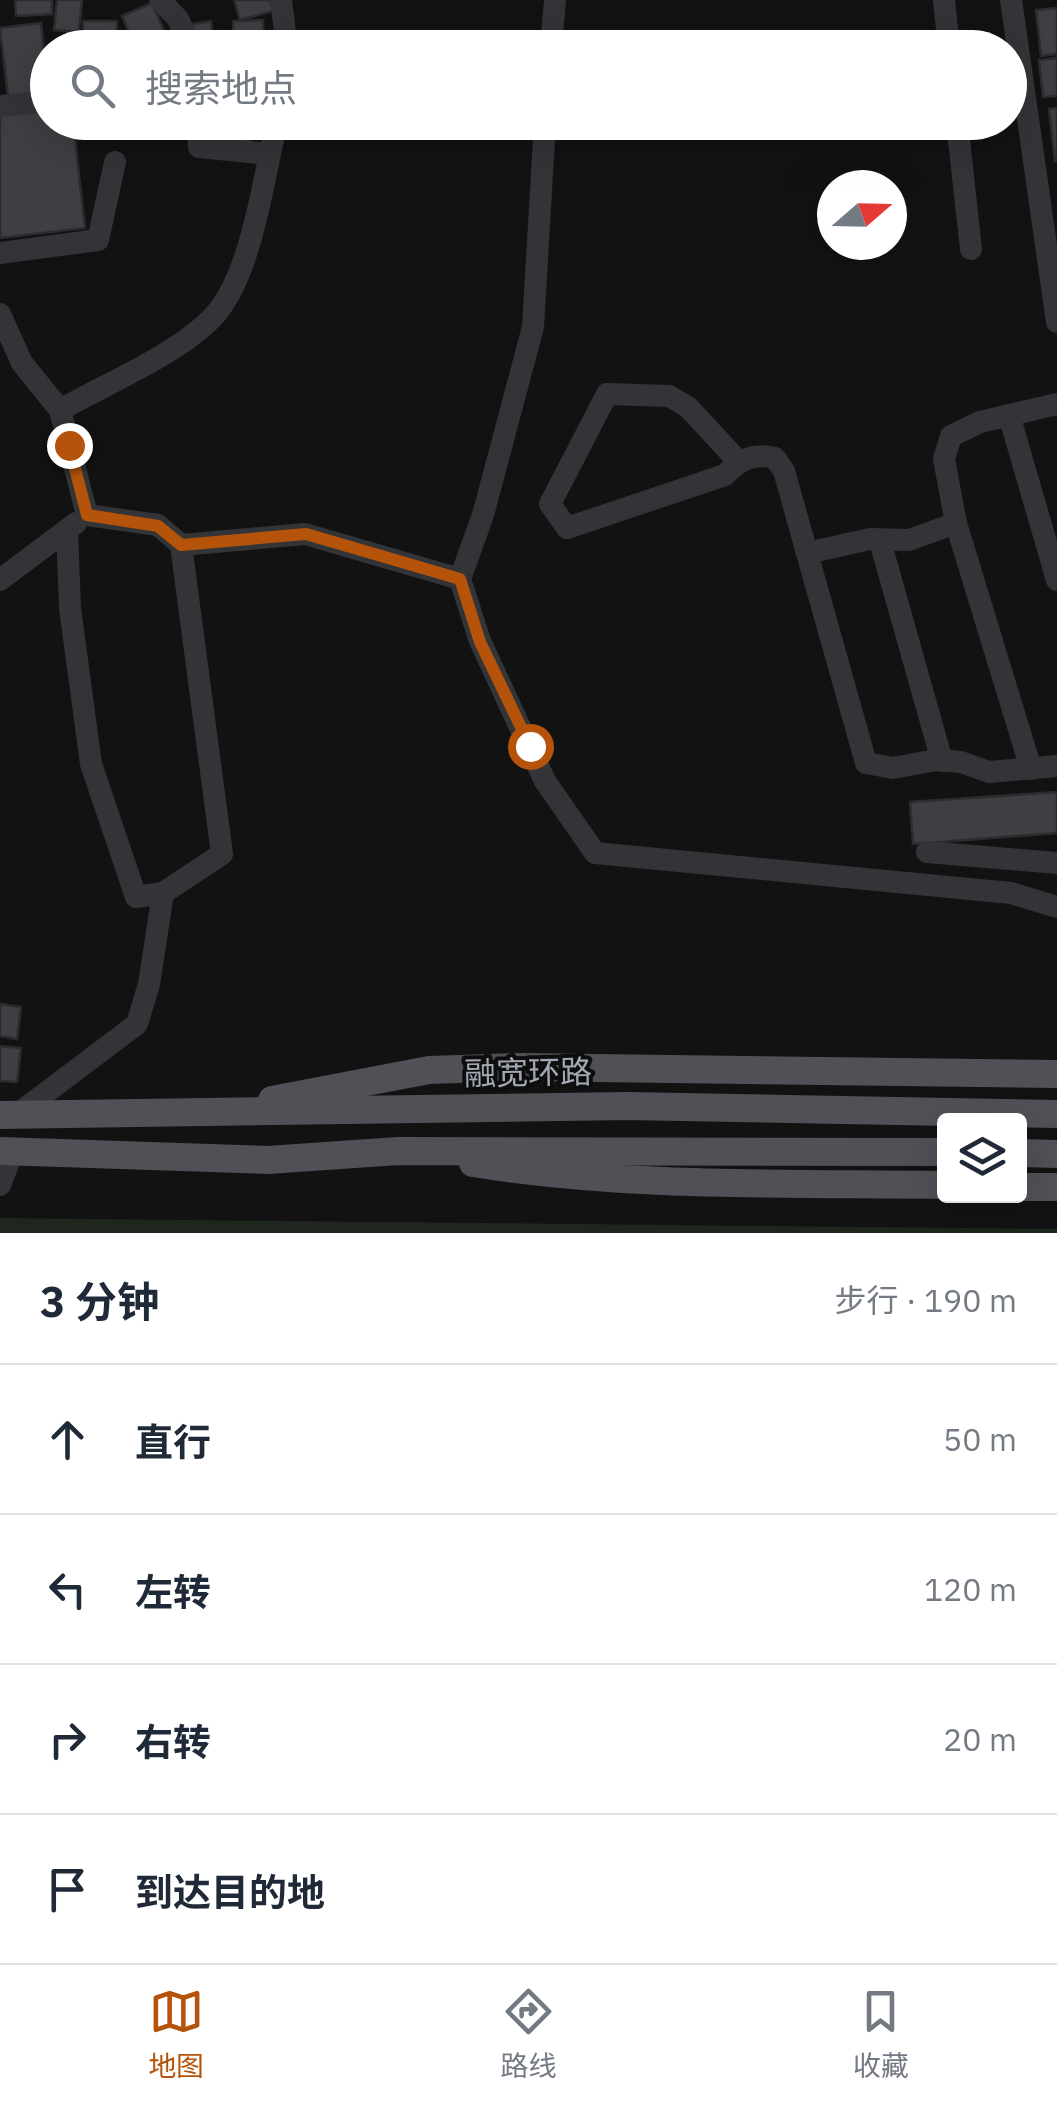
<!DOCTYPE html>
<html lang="zh">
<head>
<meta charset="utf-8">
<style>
	:root { --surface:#fff; --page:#f6f6f7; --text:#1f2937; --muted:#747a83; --line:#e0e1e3; --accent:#b45309 }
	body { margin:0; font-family:"IBM Plex Sans","Noto Sans SC",sans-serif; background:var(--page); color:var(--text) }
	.controls { position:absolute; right:30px; bottom:30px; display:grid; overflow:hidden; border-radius:10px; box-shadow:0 10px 40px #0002 }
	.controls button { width:90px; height:90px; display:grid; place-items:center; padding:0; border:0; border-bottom:2px solid var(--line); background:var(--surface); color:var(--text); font:50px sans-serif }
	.compass { position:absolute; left:817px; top:170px; width:90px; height:90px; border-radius:50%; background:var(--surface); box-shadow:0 10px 40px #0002; rotate:70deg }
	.stop { position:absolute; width:30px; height:30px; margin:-22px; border:8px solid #b45309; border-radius:50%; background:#fff }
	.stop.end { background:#b45309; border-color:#fff; box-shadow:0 2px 10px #0008 }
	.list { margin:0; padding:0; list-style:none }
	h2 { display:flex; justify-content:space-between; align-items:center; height:130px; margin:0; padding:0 40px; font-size:42px }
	h2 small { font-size:32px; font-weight:400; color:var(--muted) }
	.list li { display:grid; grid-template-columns:65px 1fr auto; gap:30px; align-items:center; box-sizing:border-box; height:150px; padding:0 40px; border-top:2px solid var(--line) }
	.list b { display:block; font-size:38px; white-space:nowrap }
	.list em { font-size:32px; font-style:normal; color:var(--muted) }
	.icon { flex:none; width:55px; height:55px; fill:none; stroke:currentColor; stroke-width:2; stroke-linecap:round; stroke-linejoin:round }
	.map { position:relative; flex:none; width:1057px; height:1233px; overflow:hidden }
	.search { position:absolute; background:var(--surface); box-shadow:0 10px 40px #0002; left:30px; right:30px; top:30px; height:110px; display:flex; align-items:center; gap:25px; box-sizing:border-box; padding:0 35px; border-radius:55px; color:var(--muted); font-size:38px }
	.sheet { height:730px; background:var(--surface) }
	nav { display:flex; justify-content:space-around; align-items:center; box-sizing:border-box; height:140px; border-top:2px solid var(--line); background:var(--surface); font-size:28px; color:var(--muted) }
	nav a { display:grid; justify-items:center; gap:5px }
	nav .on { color:var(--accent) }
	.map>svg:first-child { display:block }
</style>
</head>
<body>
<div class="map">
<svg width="1057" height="1233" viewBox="0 0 1057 1233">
	<rect width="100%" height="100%" fill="#121213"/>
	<!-- grass -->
	<polygon fill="#1e261e" points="0,1218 1057,1229 1057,1233 0,1233"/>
	<!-- building -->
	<g fill="#3e3f43" stroke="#2c2c2f" stroke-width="2.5">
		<polygon points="15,0 52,0 52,14 16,16"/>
		<polygon points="57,0 82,0 79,32 54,30"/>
		<polygon points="234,0 270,0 273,11 240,20"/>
		<polygon points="152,3 167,38 136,48 122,16"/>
		<polygon points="1057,8 1057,54 1041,56 1036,10"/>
		<polygon points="263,20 264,48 234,48 233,21"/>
		<rect x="83" y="21" width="34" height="27"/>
		<polygon points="211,21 215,48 196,48 193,24"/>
		<polygon points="41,23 48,91 8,96 0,28"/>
		<polygon points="1057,58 1057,96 1043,97 1039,60"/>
		<polygon points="1057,108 1057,160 1055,161 1049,109"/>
		<polygon points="48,109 48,122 73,122 85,228 0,238 0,115"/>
		<polygon points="95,122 153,122 153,132 96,136"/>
		<polygon points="207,122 249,122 250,142 208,144"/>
		<polygon points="1057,792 1057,833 913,844 910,802"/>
		<polygon points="0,1004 21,1007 17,1039 0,1036"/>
		<polygon points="0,1046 21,1048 17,1082 0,1081"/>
	</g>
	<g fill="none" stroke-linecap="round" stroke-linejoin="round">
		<!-- minor -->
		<g stroke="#333438" stroke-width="22">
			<polyline points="160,0 178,19 191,48"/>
			<polyline points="281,0 287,48"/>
			<polyline points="944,0 949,48"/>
			<polyline points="1011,0 1057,322"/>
			<polyline points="551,48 555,0"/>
			<polyline points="0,106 48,101"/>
			<polyline points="197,122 199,147 269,154"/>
			<polyline points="957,122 971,249"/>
			<polyline points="0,253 98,240 115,162"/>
			<polyline points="0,314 22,363 60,410 87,515 158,525 181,545 305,534 460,579 480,641 545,781 595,853 1011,893 1057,907"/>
			<path d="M60 410C106 384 176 355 212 318 252 277 263 178 277 122"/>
			<polyline points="1009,415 1057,580"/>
			<path d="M738 461 688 407 669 396 607 394 550 504 567 528 725 475C740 459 754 453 775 458L784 471 866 763 893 768 936 760 961 762 989 772 1057 766"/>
			<polyline points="956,523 1031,769"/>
			<polyline points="67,530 70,608 91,764 136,897 163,893"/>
			<polyline points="880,541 942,761"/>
			<polyline points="807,553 870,539 909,540 956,523 944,459 951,436 980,422 1057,404"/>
			<polyline points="460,579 483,515 533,327 545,122"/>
			<polyline points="0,580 76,523"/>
			<polyline points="927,852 1057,863"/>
			<polyline points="15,1116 137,1024 149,984 163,893 222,854 181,545"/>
			<polyline points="0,1185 13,1151"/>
		</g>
		<!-- major -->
		<g stroke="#4f5157" stroke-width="28">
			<polyline points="272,1100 429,1070 521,1067 1057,1074"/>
			<polyline points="0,1115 628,1106 1057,1114"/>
			<polyline points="0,1151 268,1160 398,1151 944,1152"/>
			<polyline points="1020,1153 1057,1154"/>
			<path d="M473 1163C628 1188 787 1183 944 1185"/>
			<polyline points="1020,1187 1057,1187"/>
		</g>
	</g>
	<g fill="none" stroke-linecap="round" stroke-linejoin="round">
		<!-- route -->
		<polyline stroke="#b45309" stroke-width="12" points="69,445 87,515 158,526 181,545 306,534 460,579 480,642 530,746"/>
	</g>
	<g text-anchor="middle" stroke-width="8" stroke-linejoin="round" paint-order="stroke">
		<!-- street labels -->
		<g font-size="32" fill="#a3a9b4" stroke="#0d0d0e">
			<text transform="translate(528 1073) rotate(-1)" y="11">融宽环路</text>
		</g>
	</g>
</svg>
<div class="controls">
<button><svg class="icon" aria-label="layers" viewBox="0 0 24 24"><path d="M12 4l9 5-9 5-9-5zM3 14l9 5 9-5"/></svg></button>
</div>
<svg class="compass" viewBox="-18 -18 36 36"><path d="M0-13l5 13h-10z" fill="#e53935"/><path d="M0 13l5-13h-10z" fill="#747a83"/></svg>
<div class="stop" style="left:530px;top:746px"></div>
<div class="stop end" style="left:69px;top:445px"></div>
<div class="search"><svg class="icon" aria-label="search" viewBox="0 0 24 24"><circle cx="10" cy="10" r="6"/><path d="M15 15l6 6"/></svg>搜索地点</div>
</div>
<section class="sheet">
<h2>3 分钟<small>步行 · 190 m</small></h2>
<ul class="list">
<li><svg class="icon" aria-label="ahead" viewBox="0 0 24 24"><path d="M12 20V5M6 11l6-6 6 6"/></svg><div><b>直行</b></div><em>50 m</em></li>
<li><svg class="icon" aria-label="left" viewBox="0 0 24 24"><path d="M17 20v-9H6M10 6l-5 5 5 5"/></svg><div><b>左转</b></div><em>120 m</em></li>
<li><svg class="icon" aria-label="right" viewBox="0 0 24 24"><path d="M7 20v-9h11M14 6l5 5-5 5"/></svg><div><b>右转</b></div><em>20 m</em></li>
<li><svg class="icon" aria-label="arrive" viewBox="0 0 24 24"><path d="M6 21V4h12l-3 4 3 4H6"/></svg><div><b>到达目的地</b></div></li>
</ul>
</section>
<nav>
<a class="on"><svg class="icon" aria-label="map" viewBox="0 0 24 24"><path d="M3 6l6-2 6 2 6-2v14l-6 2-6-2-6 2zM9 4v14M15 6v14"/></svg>地图</a>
<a><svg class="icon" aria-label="directions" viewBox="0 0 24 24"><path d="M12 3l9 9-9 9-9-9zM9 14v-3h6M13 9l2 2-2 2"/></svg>路线</a>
<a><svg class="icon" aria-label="saved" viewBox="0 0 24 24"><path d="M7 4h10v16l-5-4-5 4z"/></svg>收藏</a>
</nav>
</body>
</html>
